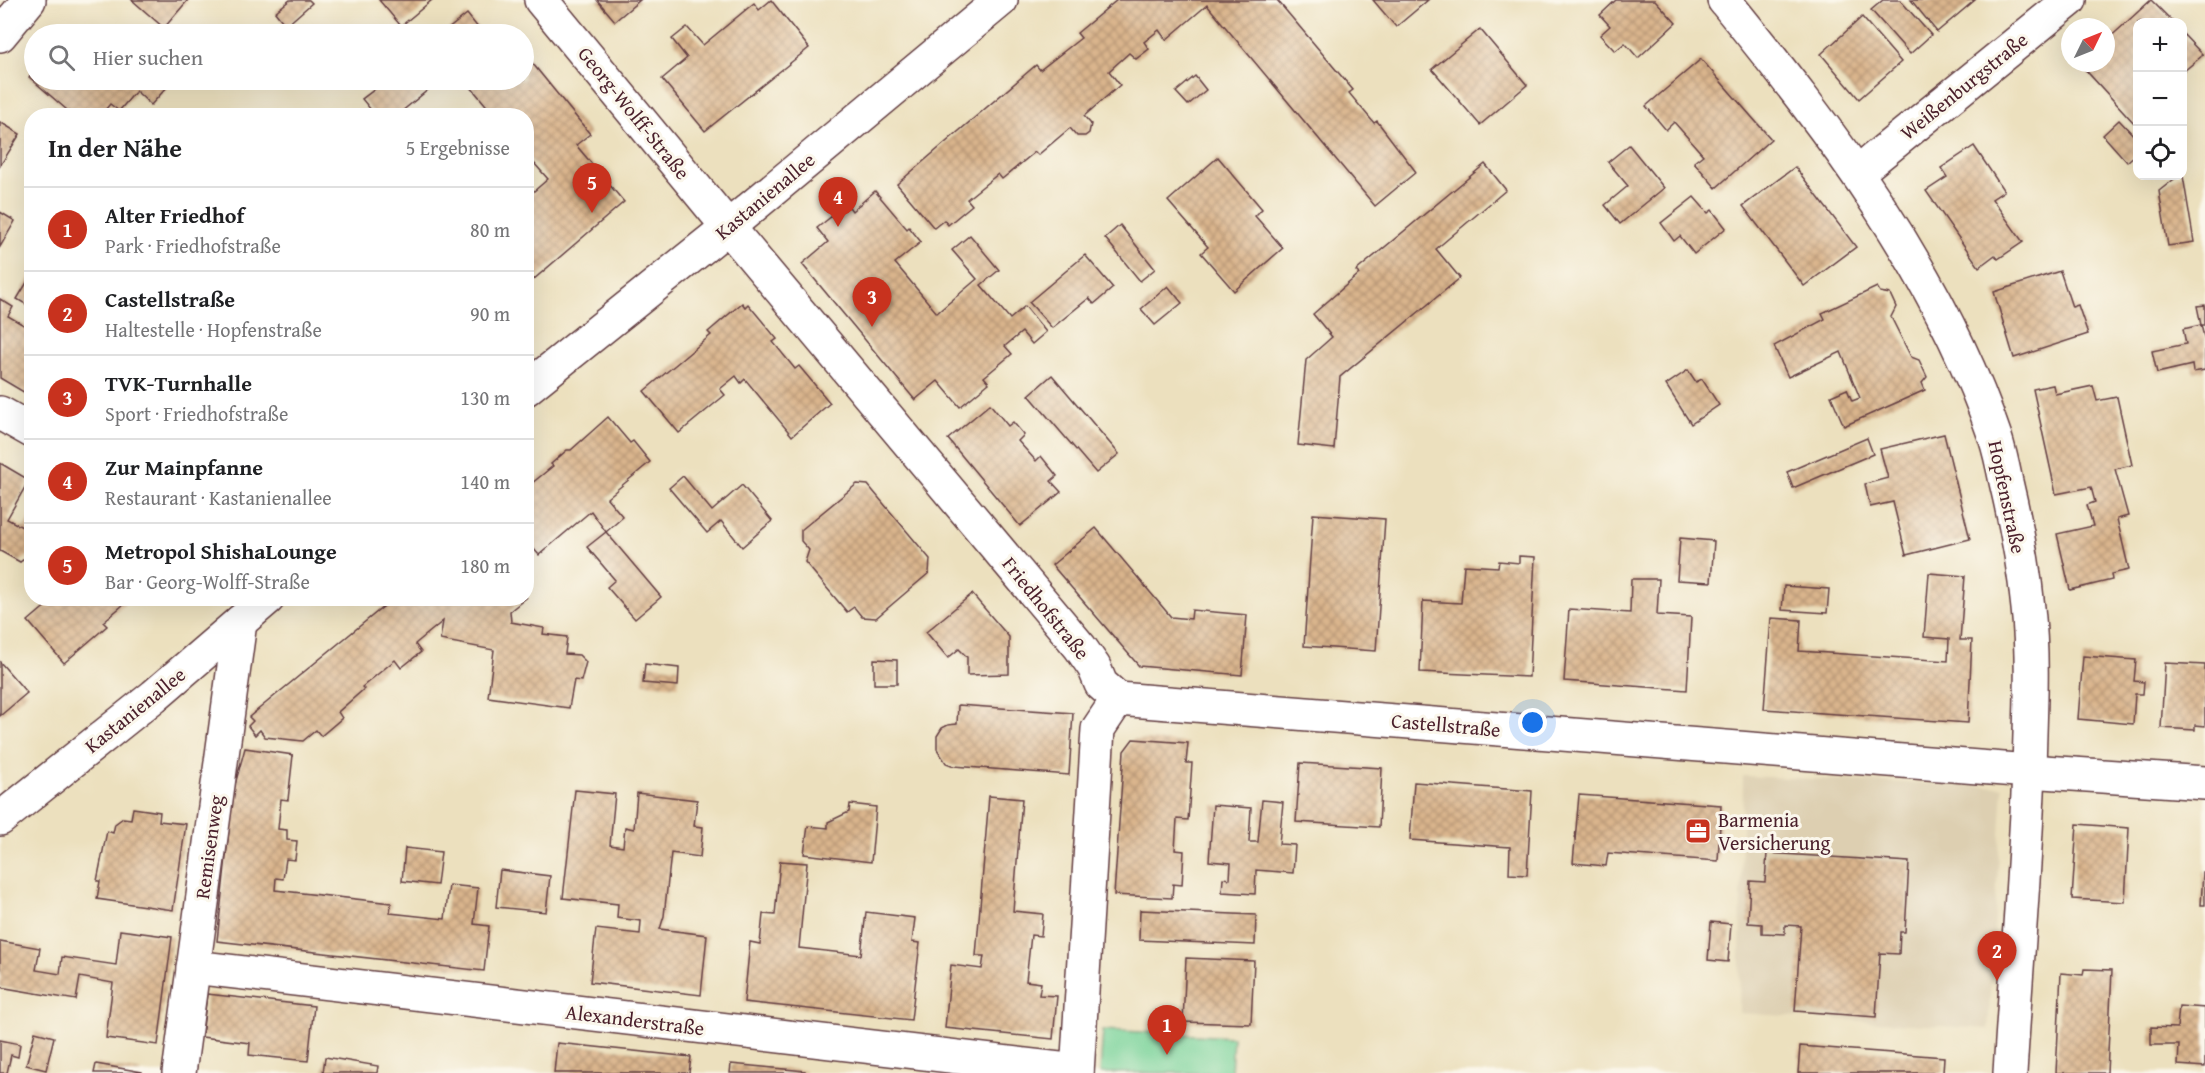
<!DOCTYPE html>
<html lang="de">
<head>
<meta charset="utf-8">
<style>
	:root { --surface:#fff; --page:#f2f2f2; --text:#202124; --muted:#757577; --line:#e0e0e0; --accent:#c8321e }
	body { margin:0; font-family:"Gentium Book Plus",serif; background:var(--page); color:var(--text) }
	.controls { position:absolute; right:18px; top:18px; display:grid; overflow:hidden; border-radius:12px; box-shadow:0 6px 24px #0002 }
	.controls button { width:54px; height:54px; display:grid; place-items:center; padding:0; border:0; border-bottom:2px solid var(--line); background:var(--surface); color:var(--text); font:30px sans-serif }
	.compass { position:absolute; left:2061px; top:18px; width:54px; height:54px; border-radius:50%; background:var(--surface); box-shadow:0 6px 24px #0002; rotate:47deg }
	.you { position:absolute; left:1533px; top:723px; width:21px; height:21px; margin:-15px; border:4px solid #fff; border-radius:50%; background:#1a73e8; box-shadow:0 0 0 9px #1a73e833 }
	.badge { display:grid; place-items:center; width:39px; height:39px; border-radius:50%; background:var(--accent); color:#fff; font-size:20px; font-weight:700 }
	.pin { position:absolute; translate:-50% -50px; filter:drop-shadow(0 2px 3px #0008) }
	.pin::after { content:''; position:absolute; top:32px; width:21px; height:18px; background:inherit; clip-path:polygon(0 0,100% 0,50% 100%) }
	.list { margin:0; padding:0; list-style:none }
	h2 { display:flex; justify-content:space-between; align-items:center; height:78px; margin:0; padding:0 24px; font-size:26px }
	h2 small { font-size:20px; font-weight:400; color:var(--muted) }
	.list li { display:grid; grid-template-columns:39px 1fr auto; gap:18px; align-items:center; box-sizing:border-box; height:84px; padding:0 24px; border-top:2px solid var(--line) }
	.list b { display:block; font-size:22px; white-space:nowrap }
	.list p { margin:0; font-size:20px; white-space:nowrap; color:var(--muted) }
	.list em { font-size:20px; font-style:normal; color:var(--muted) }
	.icon { flex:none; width:33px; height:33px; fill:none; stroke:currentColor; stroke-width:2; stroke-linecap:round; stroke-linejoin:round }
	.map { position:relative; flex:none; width:2205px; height:1073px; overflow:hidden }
	.search { position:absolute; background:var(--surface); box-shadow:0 6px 24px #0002; left:24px; top:24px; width:510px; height:66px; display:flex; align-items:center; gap:15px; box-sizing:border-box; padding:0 21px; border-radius:33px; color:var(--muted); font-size:22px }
	.panel { position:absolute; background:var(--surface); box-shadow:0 6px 24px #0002; left:24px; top:108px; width:510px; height:498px; border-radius:24px }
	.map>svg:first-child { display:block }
</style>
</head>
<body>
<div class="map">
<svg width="2205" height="1073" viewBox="0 0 2205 1073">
	<defs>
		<pattern id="building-cross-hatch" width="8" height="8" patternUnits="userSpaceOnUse" patternTransform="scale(1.5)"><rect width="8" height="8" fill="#dab58d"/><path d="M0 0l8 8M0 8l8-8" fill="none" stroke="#b39373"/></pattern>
	</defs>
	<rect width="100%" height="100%" fill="#fbf7ec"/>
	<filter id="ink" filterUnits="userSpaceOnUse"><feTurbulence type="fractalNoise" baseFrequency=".0167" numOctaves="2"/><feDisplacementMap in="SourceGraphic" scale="12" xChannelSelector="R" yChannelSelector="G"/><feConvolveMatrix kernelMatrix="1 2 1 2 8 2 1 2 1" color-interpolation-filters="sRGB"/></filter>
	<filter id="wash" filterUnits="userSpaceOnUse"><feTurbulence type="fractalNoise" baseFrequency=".008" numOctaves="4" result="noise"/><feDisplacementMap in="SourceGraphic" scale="24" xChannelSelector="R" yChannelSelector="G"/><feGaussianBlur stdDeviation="1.35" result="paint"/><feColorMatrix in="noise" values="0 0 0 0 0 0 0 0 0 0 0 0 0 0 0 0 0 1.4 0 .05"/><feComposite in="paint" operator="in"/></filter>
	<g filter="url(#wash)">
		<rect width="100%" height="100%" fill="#ece0be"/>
		<!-- built -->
		<polygon fill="#ddcfb1" points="1743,776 2003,787 1988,1029 1739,1013"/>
		<!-- green -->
		<polygon fill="#79d39a" stroke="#627962" stroke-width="1.5" points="1103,1030 1233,1037 1231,1073 1100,1073"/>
		<g id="blocks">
			<!-- building -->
			<g fill="url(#building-cross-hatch)">
				<polygon points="132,0 188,0 164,28"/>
				<polygon points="290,0 309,0 312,3 286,26 275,12"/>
				<polygon points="379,0 432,0 401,26"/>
				<polygon points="597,0 640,0 615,21"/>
				<polygon points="771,0 809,48 705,131 662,79 687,58 672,39 687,27 703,45 754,3 759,10"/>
				<polygon points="1117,0 1277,0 1353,90 1349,93 1374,123 1377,121 1416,172 1375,206 1207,5 1166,40 1159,30 1144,42 1149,49 1136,59 1129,53 1109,71 1120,85 1084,116 1091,124 1089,133 1085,136 1077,136 1070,128 1038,155 1035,152 1002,179 998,174 967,199 972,205 948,225 944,220 934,228 897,184 1036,65 1040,70 1081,38 1077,33"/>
				<polygon points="1373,0 1428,0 1396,27"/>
				<polygon points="1616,0 1655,0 1676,23 1638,58 1625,43 1615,51 1600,35 1610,26 1600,15"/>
				<polygon points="1883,0 1900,0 1931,35 1910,54 1871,10"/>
				<polygon points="1911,0 1975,0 1937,32"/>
				<polygon points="2151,0 2173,22 2138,22 2138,122 2135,124 2081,65 2082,63 2106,63 2106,41"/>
				<polygon points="467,14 483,34 442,34"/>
				<polygon points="1862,17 1901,62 1859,99 1821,54"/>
				<polygon points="1480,29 1527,85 1480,125 1432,69"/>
				<polygon points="2182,33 2203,55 2184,71 2182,69"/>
				<polygon points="524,53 590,134 576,145 624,202 533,280 526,273 526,198 548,179 526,154 526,116 495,116 465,80 524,80"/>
				<polygon points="1701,59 1771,139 1716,188 1694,162 1703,155 1674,122 1666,130 1646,106"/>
				<polygon points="34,71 34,80 161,80 168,86 151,105 136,91 119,111 110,104 100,116 74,116 29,77"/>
				<polygon points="1195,76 1206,90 1188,105 1176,92"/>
				<polygon points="387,80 440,80 396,116 376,116 362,99"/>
				<polygon points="2119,120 2138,140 2138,152 2127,162 2103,135"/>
				<polygon points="0,122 20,134 0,166"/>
				<polygon points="1629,145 1664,188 1620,224 1605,205 1628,186 1608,162"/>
				<polygon points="1974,146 2004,191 1992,199 2023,242 1998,259 1995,255 1979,267 1926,191 1947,177 1941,168"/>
				<polygon points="1218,157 1262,209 1255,216 1283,248 1234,291 1201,253 1208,247 1168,201"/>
				<polygon points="1485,164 1506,190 1436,249 1460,278 1340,377 1334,449 1298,445 1306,360 1332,337 1313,314 1359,274 1356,271"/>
				<polygon points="1795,167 1856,247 1804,286 1743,206"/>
				<polygon points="2178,176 2183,176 2194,242 2168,246 2159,191"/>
				<polygon points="875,191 907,229 909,227 921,242 895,263 937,313 977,279 952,250 970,235 999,270 981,285 1010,319 1025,306 1046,332 1032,344 1022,332 1005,346 1012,354 984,377 989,383 960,407 938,381 915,400 802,264 828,242 817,228 847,204 852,211"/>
				<polygon points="1694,197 1708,213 1712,210 1726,228 1694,254 1680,236 1674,241 1661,223"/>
				<polygon points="0,212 15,221 0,247"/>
				<polygon points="1120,225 1155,269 1140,281 1105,238"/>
				<polygon points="1085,255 1113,288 1094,304 1089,298 1052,328 1029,302"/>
				<polygon points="2060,271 2072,307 2078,305 2088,334 2014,358 1994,292"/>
				<polygon points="32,274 32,308 17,299"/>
				<polygon points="1168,286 1182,303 1155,325 1141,309"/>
				<polygon points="1877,287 1880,292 1890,294 1896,307 1891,317 1911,357 1919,360 1927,377 1922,383 1925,390 1844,426 1831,396 1847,389 1852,401 1860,398 1841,352 1788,377 1774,346 1825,319 1822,313"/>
				<polygon points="0,299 13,307 8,316 27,327 32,321 32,397 0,378"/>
				<polygon points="742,303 745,307 748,304 777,339 773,342 795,369 799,366 830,403 792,436 745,379 741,383 736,376 720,389 725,395 679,433 644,391 711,335 708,332"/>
				<polygon points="2205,305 2205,325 2201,325 2197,306"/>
				<polygon points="2201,325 2205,341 2205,370 2193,372 2192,365 2157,373 2152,351 2186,344 2183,329"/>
				<polygon points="1688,370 1696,382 1702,379 1719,405 1691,424 1666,385"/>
				<polygon points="1052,375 1119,454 1096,473 1029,395"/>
				<polygon points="2053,385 2055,394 2093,386 2097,401 2117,397 2132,465 2115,469 2128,516 2117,519 2129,570 2111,574 2112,580 2070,590 2057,534 2093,526 2087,505 2095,502 2091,487 2056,494 2033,389"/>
				<polygon points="990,404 1008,426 1013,422 1024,435 1018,441 1036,461 1041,456 1057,476 1051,481 1061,492 1020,526 948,439"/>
				<polygon points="608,417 630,443 633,441 650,462 607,498 623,517 606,532 591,511 539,555 526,540 526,488 553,466 551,464 567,450 571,450"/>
				<polygon points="1944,434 1970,539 1906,555 1893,502 1870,507 1865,484 1888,478 1880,449"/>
				<polygon points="1867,438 1873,454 1793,488 1787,472"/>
				<polygon points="0,463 29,480 7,519 24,528 32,515 32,553 20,562 0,551"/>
				<polygon points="683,476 712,511 742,485 772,521 742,547 721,521 707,533 669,488"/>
				<polygon points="857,484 868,485 930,559 929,573 876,618 862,617 854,607 847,612 805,562 809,550 801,541 801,530"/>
				<polygon points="1313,514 1385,519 1376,651 1304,646"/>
				<polygon points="1096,528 1171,617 1191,619 1192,610 1247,615 1242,675 1139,666 1052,565"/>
				<polygon points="606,532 661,597 635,619 607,587 615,580 587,547"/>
				<polygon points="1680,538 1714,541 1711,582 1677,580"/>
				<polygon points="1519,556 1535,557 1529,677 1420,672 1423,601 1461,603 1464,565 1498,567 1499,561 1519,563"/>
				<polygon points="1929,573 1965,576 1960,640 1972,640 1968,723 1764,709 1771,618 1801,620 1799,651 1948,661 1949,639 1924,637"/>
				<polygon points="1631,579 1659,579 1657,615 1691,617 1687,690 1564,681 1569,609 1630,613"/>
				<polygon points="1784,586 1829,589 1827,613 1782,610"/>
				<polygon points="972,594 1009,637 1009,674 967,675 967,657 959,649 948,658 926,632"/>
				<polygon points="55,598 138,598 133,603 130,599 103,622 107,626 64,663 28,621"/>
				<polygon points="394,598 526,598 510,611 511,622 544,628 543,634 567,637 565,654 579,655 586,662 581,681 574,680 569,708 488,697 494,650 440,640 443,621 415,644 421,652 401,668 395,660 362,687 364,689 338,712 342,718 321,736 316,730 303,741 265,737 260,730 255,735 248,726 253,721 249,717"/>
				<polygon points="2083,656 2136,660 2134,681 2144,682 2143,694 2135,694 2133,724 2078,719"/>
				<polygon points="874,659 897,660 897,684 874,684"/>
				<polygon points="0,662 27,693 0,716"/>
				<polygon points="2165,663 2205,665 2205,726 2195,725 2195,730 2161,728"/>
				<polygon points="645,664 679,668 678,686 643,683"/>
				<polygon points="958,705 1073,713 1069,775 954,766 946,763 937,749 937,736 942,728 948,725 957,724"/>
				<polygon points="1133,739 1188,743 1186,763 1192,763 1188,820 1177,819 1175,850 1184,851 1182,885 1173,884 1172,898 1114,895 1124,751"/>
				<polygon points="245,748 293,755 288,800 281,799 278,829 287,830 287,840 297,841 295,860 286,859 283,879 276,878 275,890 391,903 390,913 445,919 449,885 478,888 474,924 489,926 484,971 217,941 233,792"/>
				<polygon points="1300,763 1382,768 1379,827 1296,822"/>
				<polygon points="1414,782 1532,791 1527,875 1509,874 1510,847 1410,840"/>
				<polygon points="575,790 615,794 610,845 623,847 625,827 634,829 637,793 697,800 694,826 703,827 700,857 671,853 664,916 660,929 707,935 701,995 590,982 596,929 640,934 641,921 617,918 618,904 563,898"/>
				<polygon points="1579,795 1721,805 1718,861 1608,853 1606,866 1573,863"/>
				<polygon points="989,796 1022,799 1013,911 1043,914 1041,936 1031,935 1026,981 1041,983 1039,995 1057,996 1053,1039 945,1028 951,965 982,969 984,956 976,956"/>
				<polygon points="1262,800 1283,802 1279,844 1295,845 1293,873 1256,870 1255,894 1222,892 1223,878 1230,879 1231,863 1209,861 1213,805 1251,808 1249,842 1258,842"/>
				<polygon points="850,804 876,807 871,862 804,854 808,826 828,828 828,822 849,812"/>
				<polygon points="133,808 160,812 159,821 186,824 173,910 97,899 100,881 97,881 107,831 113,833 115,824 123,818 131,819"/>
				<polygon points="2077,824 2129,828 2125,902 2072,899"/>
				<polygon points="405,848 441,852 437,885 402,881"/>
				<polygon points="1767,853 1909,862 1905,932 1900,932 1899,954 1880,953 1876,1017 1795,1011 1801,926 1785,925 1785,934 1762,933 1762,924 1748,923 1750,881 1765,882"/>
				<polygon points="780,861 807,863 799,948 861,955 866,912 915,918 912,942 920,943 911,1020 744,1002 750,942 760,944 763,914 775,915"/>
				<polygon points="500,870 550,876 546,912 496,907"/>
				<polygon points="2203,872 2205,872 2205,905 2201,905"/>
				<polygon points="1140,910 1256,915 1255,945 1139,940"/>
				<polygon points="1711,922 1731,924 1728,962 1708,960"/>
				<polygon points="120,930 172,937 158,1045 106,1038 113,983 80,977 76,1000 0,987 0,941 40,948 36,970 60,974 62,957 116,965"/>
				<polygon points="1186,958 1254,961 1251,1024 1183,1022"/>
				<polygon points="2084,969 2112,970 2107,1073 2056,1073 2061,973 2083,975"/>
				<polygon points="207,994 314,1006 308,1061 249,1055 250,1043 202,1037"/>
				<polygon points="2179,1006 2205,1008 2205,1067 2178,1065 2179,1045 2151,1045 2151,1027 2177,1028"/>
				<polygon points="35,1032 54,1037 46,1070 26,1065"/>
				<polygon points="0,1040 20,1044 18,1057 11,1055 7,1073 0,1073"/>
				<polygon points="557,1043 691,1057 689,1073 554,1073"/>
				<polygon points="1800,1046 1944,1057 1943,1073 1798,1073"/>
				<polygon points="325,1057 378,1066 377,1073 323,1073"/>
				<polygon points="96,1064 142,1072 142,1073 94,1073"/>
				<polygon points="731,1064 805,1071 805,1073 730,1073"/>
			</g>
		</g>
	</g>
	<g filter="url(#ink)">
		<use href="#blocks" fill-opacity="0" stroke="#623c41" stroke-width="1.5"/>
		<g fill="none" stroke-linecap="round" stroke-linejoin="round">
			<!-- minor casing -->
			<g stroke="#623c41" stroke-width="36">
				<g id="minor">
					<polyline points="541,0 728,227 1080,647 1094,667 1101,684 1118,699 1098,729 1077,1073"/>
					<path d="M1724 0C1833 134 1939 272 1995 437 2000 452 2003 467 2006 482 2016 524 2024 566 2028 608 2034 663 2030 717 2029 771 2025 872 2016 972 2010 1073"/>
					<polyline points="0,35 29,0"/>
					<polyline points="1858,172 2070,0"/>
					<polyline points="0,413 32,431"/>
					<polyline points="1118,699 2029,771 2205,783"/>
					<polyline points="193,967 1077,1071"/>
					<polyline points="179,1073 240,622"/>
				</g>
			</g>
			<!-- tertiary casing -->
			<g stroke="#623c41" stroke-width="36">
				<g id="tertiary">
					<polyline points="526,389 728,227 1001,0"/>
					<polyline points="0,819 154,696 268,598"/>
				</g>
			</g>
			<!-- minor -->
			<use href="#minor" stroke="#fff" stroke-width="33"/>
			<!-- tertiary -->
			<use href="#tertiary" stroke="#fff" stroke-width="33"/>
		</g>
	</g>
	<!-- icons -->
	<defs>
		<g id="office-square" transform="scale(1.35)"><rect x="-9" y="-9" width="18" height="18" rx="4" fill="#c8321e" stroke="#fbf7ec"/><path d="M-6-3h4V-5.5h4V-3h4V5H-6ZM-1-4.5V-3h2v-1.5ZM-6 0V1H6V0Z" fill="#fff"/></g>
	</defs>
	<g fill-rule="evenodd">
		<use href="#office-square" x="1698" y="831"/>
	</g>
	<g text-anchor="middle" stroke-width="6" stroke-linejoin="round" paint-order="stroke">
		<!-- street labels -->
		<g font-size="20" fill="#4a1f2b" stroke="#fbf7ec">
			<text transform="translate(1964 86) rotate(-39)" y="7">Weißenburgstraße</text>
			<text transform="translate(634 113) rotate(51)" y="7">Georg-Wolff-Straße</text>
			<text transform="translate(765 196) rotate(-40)" y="7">Kastanienallee</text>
			<text transform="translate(2007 497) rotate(78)" y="7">Hopfenstraße</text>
			<text transform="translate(1046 608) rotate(51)" y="7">Friedhofstraße</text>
			<text transform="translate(135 710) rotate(-39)" y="7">Kastanienallee</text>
			<text transform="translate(1446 725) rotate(5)" y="7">Castellstraße</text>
			<text transform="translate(209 847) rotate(-82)" y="7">Remisenweg</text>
			<text transform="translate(635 1020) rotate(7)" y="7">Alexanderstraße</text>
		</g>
		<!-- poi labels -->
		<g font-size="20" fill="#4a1f2b" stroke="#fbf7ec" text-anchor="start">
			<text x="1718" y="827">Barmenia<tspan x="1718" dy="23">Versicherung</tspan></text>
		</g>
	</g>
</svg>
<div class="controls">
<button>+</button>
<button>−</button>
<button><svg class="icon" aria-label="locate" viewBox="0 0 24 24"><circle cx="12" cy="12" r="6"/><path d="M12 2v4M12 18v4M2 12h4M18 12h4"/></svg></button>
</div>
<svg class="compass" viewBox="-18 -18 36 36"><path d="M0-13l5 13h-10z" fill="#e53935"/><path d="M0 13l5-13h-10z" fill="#757577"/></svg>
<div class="you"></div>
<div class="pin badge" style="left:1167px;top:1055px">1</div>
<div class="pin badge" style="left:1997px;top:981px">2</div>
<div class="pin badge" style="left:872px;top:327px">3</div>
<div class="pin badge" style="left:838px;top:227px">4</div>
<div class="pin badge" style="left:592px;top:213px">5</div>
<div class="search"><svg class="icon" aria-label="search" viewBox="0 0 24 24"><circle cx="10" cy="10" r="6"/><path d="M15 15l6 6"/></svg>Hier suchen</div>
<section class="panel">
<h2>In der Nähe<small>5 Ergebnisse</small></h2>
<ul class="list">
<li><span class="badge">1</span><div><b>Alter Friedhof</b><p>Park · Friedhofstraße</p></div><em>80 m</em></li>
<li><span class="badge">2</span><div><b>Castellstraße</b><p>Haltestelle · Hopfenstraße</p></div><em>90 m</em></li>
<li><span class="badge">3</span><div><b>TVK-Turnhalle</b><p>Sport · Friedhofstraße</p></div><em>130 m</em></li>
<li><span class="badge">4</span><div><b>Zur Mainpfanne</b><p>Restaurant · Kastanienallee</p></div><em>140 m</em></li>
<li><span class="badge">5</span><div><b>Metropol ShishaLounge</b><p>Bar · Georg-Wolff-Straße</p></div><em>180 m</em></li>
</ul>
</section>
</div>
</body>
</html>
